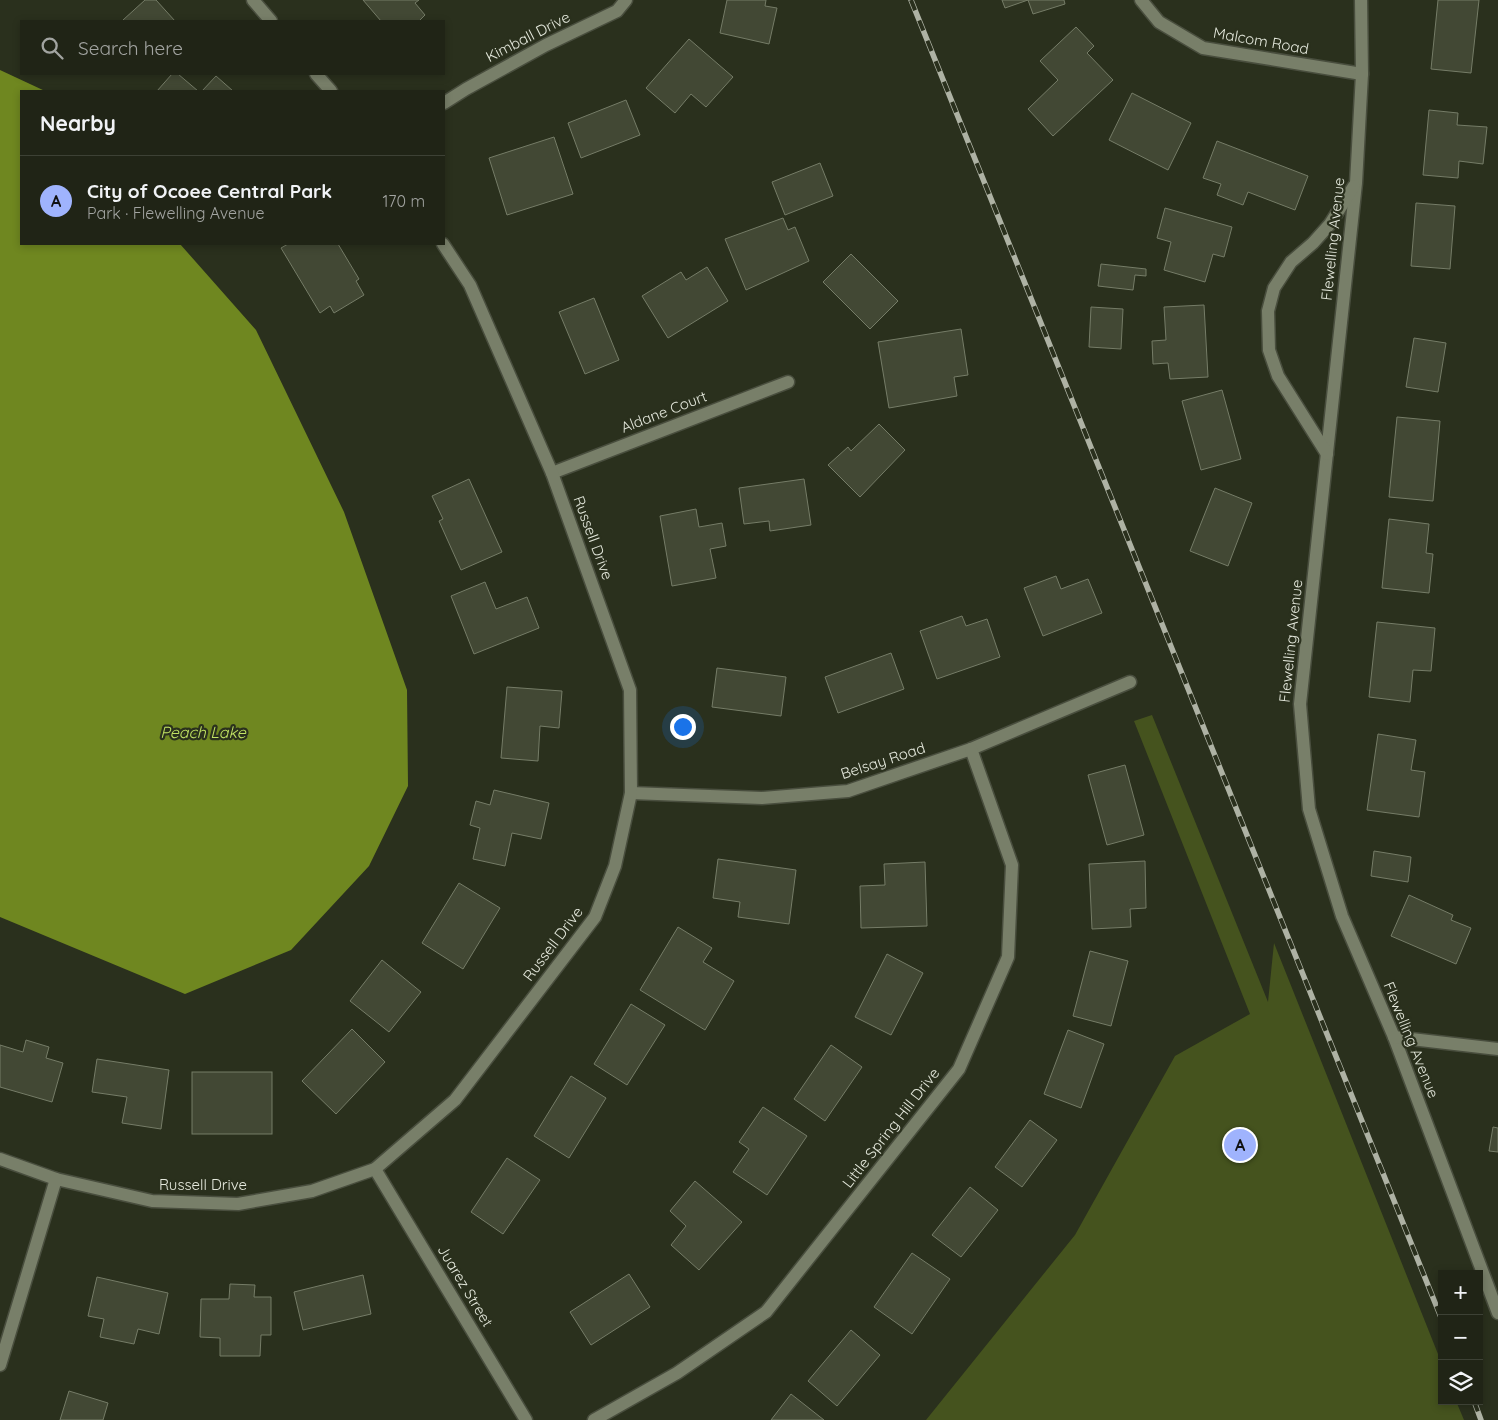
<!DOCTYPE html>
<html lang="en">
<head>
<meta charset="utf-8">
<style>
	:root { --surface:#202416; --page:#282c1f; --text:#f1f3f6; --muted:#a2a4a1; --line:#3d4135; --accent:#9fb3fd }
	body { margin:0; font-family:Quicksand,sans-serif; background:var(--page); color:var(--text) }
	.controls { position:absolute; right:15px; bottom:15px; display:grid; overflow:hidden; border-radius:0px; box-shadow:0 2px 8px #0003 }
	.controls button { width:45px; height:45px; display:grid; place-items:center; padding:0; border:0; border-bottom:1px solid var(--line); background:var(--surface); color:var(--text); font:25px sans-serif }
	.you { position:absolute; left:682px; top:726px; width:18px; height:18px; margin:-12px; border:4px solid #fff; border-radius:50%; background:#1a73e8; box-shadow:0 0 0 8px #1a73e833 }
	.badge { display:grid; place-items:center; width:32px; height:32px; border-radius:50%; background:var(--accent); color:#111; font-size:16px; font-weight:700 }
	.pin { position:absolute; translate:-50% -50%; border:2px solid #fff; box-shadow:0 1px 5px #0006 }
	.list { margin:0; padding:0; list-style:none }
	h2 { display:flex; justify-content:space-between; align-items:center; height:65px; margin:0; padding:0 20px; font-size:21px }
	h2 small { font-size:16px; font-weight:400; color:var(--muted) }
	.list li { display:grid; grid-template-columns:32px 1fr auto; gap:15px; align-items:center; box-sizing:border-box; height:90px; padding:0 20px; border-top:1px solid var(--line) }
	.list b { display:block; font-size:19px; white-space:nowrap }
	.list p { margin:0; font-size:16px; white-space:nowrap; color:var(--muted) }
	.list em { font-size:16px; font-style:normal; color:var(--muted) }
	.icon { flex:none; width:28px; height:28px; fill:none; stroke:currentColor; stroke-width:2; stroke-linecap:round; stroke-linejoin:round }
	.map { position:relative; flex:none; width:1498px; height:1420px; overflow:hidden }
	.search { position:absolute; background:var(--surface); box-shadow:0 2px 8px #0003; left:20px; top:20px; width:425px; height:55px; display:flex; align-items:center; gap:12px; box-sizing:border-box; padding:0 18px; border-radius:0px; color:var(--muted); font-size:19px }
	.panel { position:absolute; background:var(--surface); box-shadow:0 2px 8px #0003; left:20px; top:90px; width:425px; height:155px; border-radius:0px }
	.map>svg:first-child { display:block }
</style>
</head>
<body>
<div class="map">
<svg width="1498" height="1420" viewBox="0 0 1498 1420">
	<rect width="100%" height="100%" fill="#2a301d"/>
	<!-- green -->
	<polygon fill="#45531e" points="1152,715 1268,1002 1274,943 1442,1364 1442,1401 1456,1401 1464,1420 926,1420 1075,1235 1175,1056 1250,1014 1134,721"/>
	<!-- water -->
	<polygon fill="#6f8720" points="0,70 45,91 21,91 21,244 180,244 256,330 344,512 407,690 408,786 369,866 291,950 185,994 0,917"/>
	<!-- building -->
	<g fill="#424834" stroke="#757c67">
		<polygon points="145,0 156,0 175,21 125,21 123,20"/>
		<polygon points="363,0 419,0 415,3 425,15 419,21 381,21"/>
		<polygon points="727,0 766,0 765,6 777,8 769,44 720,33"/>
		<polygon points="1002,0 1064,0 1065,4 1033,14 1028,0 1005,8"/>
		<polygon points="1438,0 1479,0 1471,73 1431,69"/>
		<polygon points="1076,27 1094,46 1087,53 1113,80 1053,136 1028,109 1058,80 1040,61"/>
		<polygon points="689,39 733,77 706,107 691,94 675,113 646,88"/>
		<polygon points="172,74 178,74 198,91 157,91"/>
		<polygon points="216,76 233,91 202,91"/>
		<polygon points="1132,93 1191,123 1168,170 1109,140"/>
		<polygon points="626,100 640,135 581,158 568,123"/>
		<polygon points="1429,110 1458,113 1457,125 1487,127 1483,164 1459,161 1458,178 1423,175"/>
		<polygon points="554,137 573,194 507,215 489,158"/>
		<polygon points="1217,141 1308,176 1295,210 1248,192 1243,205 1217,195 1221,184 1203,178"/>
		<polygon points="820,163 833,196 785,215 772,182"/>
		<polygon points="1416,203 1455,206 1450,269 1411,266"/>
		<polygon points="1165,208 1232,227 1224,257 1213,254 1205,282 1164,270 1171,242 1157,238"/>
		<polygon points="783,218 788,230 795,227 809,261 746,290 725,239"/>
		<polygon points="288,244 338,244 359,279 356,281 364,295 334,313 330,306 320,313 281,248"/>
		<polygon points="851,254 898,301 870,329 823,282"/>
		<polygon points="1101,264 1146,269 1146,276 1135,275 1133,290 1098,286"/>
		<polygon points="707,267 728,301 668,338 642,296 681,272 686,280"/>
		<polygon points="594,298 619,360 585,374 559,312"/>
		<polygon points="1204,305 1208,377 1170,379 1168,363 1153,364 1152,341 1166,340 1164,307"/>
		<polygon points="1091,307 1123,309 1121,349 1089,347"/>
		<polygon points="961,329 968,375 954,377 957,396 889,408 878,342"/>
		<polygon points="1414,338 1446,343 1438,392 1406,387"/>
		<polygon points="1222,390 1241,459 1201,470 1182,401"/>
		<polygon points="1397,417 1440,421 1433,501 1389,497"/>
		<polygon points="879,424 905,450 860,497 828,465 848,447 851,451"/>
		<polygon points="469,479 502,552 461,570 439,521 443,519 432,496"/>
		<polygon points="804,479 811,525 770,531 769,521 744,524 739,488"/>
		<polygon points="1215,488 1252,503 1228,566 1190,551"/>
		<polygon points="696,509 699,527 722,523 726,546 710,549 716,578 672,586 660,516"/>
		<polygon points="1389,519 1429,524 1426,553 1433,554 1429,593 1382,588"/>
		<polygon points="1056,576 1061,589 1088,579 1102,613 1043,636 1024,588"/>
		<polygon points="485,582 496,609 527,597 539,628 474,654 451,596"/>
		<polygon points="962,616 966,626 987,619 1000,657 937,679 920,631"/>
		<polygon points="1377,622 1435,628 1431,671 1413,670 1410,702 1369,697"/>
		<polygon points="891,653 904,689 838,713 825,677"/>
		<polygon points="717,668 786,677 781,716 712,707"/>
		<polygon points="507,687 562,691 559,728 540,726 538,761 501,758"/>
		<polygon points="1378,734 1416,740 1411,770 1425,772 1419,817 1367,810"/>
		<polygon points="1125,765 1144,835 1107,845 1088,775"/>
		<polygon points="494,790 549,803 541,839 512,833 505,866 473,859 480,828 470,825 476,801 490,805"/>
		<polygon points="1374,851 1411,857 1408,882 1371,876"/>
		<polygon points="718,859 796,870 789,924 738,917 740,902 713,898"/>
		<polygon points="1145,861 1146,908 1130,909 1131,927 1092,929 1089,864"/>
		<polygon points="925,862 927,926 861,928 860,886 885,885 884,864"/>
		<polygon points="459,883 500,908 463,969 422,943"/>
		<polygon points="1409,895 1453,915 1451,920 1471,928 1456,964 1391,936"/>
		<polygon points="678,927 712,948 703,962 734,981 705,1030 640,990"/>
		<polygon points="1090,951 1128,961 1111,1026 1073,1016"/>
		<polygon points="887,954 923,973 891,1035 855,1017"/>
		<polygon points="382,960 421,992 389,1032 350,1001"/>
		<polygon points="631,1004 665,1025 627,1085 594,1064"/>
		<polygon points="352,1029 385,1062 336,1114 302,1081"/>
		<polygon points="1068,1030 1104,1044 1081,1108 1044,1094"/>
		<polygon points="26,1040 49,1047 46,1058 63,1063 52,1102 0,1087 0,1045 23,1052"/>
		<polygon points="831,1045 862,1067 825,1121 794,1099"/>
		<polygon points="97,1059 169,1070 161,1129 122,1123 127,1097 92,1092"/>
		<rect x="192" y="1072" width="80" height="62"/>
		<polygon points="571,1076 606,1098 569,1158 534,1136"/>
		<polygon points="763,1107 807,1136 767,1195 733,1172 749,1149 739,1142"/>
		<polygon points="1030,1120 1057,1140 1022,1187 995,1167"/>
		<polygon points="1493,1127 1498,1128 1498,1152 1489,1151"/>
		<polygon points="507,1158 540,1180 503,1234 471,1212"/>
		<polygon points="695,1181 742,1222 699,1270 671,1245 686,1226 670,1211"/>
		<polygon points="970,1187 998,1210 961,1257 932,1235"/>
		<polygon points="912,1253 950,1279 912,1334 874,1307"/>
		<polygon points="629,1274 650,1307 591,1345 570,1312"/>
		<polygon points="363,1275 371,1314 303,1330 294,1292"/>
		<polygon points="97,1277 168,1293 159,1334 138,1329 134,1344 100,1337 104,1319 88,1316"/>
		<polygon points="230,1284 255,1285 254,1297 271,1297 271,1335 261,1335 260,1356 220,1356 220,1338 200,1337 201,1299 229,1299"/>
		<polygon points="851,1330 880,1355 837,1406 808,1381"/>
		<polygon points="69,1391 108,1403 103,1420 60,1420"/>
		<polygon points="791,1394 824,1420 771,1420"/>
	</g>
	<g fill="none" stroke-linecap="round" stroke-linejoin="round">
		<!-- minor casing -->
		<g stroke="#494e3e" stroke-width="15">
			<g id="minor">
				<polyline points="253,0 271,21"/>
				<polyline points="1141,0 1159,22 1203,48 1362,74"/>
				<polyline points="1361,0 1362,74 1356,183 1300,704 1309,809 1342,916 1394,1037 1498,1313"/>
				<polyline points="316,74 331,91"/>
				<polyline points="444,103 466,89 546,45 617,11 626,0"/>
				<polyline points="1327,454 1278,376 1269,350 1268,311 1274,288 1291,262 1313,243 1330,224 1354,186"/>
				<polyline points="552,473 788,382"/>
				<polyline points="631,793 762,798 848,791 971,749 1130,682"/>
				<polyline points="1394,1037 1498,1049"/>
				<polyline points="0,1159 56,1179 152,1201 238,1204 312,1191 375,1169 455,1100 595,917 615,866 631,793 630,690 552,473 470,285 443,244"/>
				<polyline points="375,1169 526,1420"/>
				<polyline points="0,1365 56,1179"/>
				<polyline points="594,1420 677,1373 766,1312 959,1069 1008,957 1012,865 971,749"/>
			</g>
		</g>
		<!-- minor -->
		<use href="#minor" stroke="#787f69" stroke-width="12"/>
		<!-- rail casing -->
		<g stroke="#aeb2a4" stroke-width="5.5">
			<g id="rail">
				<polyline points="911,0 1442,1320"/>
				<polyline points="1474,1401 1481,1420"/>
			</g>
		</g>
		<!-- rail -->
		<use href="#rail" stroke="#2a301d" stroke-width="4" stroke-dasharray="11" stroke-linecap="butt"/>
	</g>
	<g text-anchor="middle" stroke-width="4.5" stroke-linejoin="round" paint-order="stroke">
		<!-- street labels -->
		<g font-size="15" fill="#e4e8dc" stroke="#2a301d">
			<text transform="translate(528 37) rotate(-27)" y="5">Kimball Drive</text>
			<text transform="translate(1261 41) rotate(10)" y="5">Malcom Road</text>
			<text transform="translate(1333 239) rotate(-84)" y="5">Flewelling Avenue</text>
			<text transform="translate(664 412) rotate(-21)" y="5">Aldane Court</text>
			<text transform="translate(593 538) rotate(70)" y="5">Russell Drive</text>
			<text transform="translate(1291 641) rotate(-84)" y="5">Flewelling Avenue</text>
			<text transform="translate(883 761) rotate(-18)" y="5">Belsay Road</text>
			<text transform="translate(553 944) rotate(-53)" y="5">Russell Drive</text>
			<text transform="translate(1411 1040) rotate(68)" y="5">Flewelling Avenue</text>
			<text transform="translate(891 1128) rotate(-52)" y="5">Little Spring Hill Drive</text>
			<text x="203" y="1190">Russell Drive</text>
			<text transform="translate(465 1286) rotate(59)" y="5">Juarez Street</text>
		</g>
		<!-- water labels -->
		<g font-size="16" font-style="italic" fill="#c2e464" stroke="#2a301d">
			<text x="203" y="738">Peach Lake</text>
		</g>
	</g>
</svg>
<div class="controls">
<button>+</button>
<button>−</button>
<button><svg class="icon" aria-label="layers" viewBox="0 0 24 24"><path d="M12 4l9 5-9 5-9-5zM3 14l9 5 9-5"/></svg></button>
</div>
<div class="you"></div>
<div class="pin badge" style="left:1240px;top:1145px">A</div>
<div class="search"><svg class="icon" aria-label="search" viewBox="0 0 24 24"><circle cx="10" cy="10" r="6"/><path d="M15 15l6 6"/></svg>Search here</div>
<section class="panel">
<h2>Nearby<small></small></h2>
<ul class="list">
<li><span class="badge">A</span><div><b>City of Ocoee Central Park</b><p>Park · Flewelling Avenue</p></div><em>170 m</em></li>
</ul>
</section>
</div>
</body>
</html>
